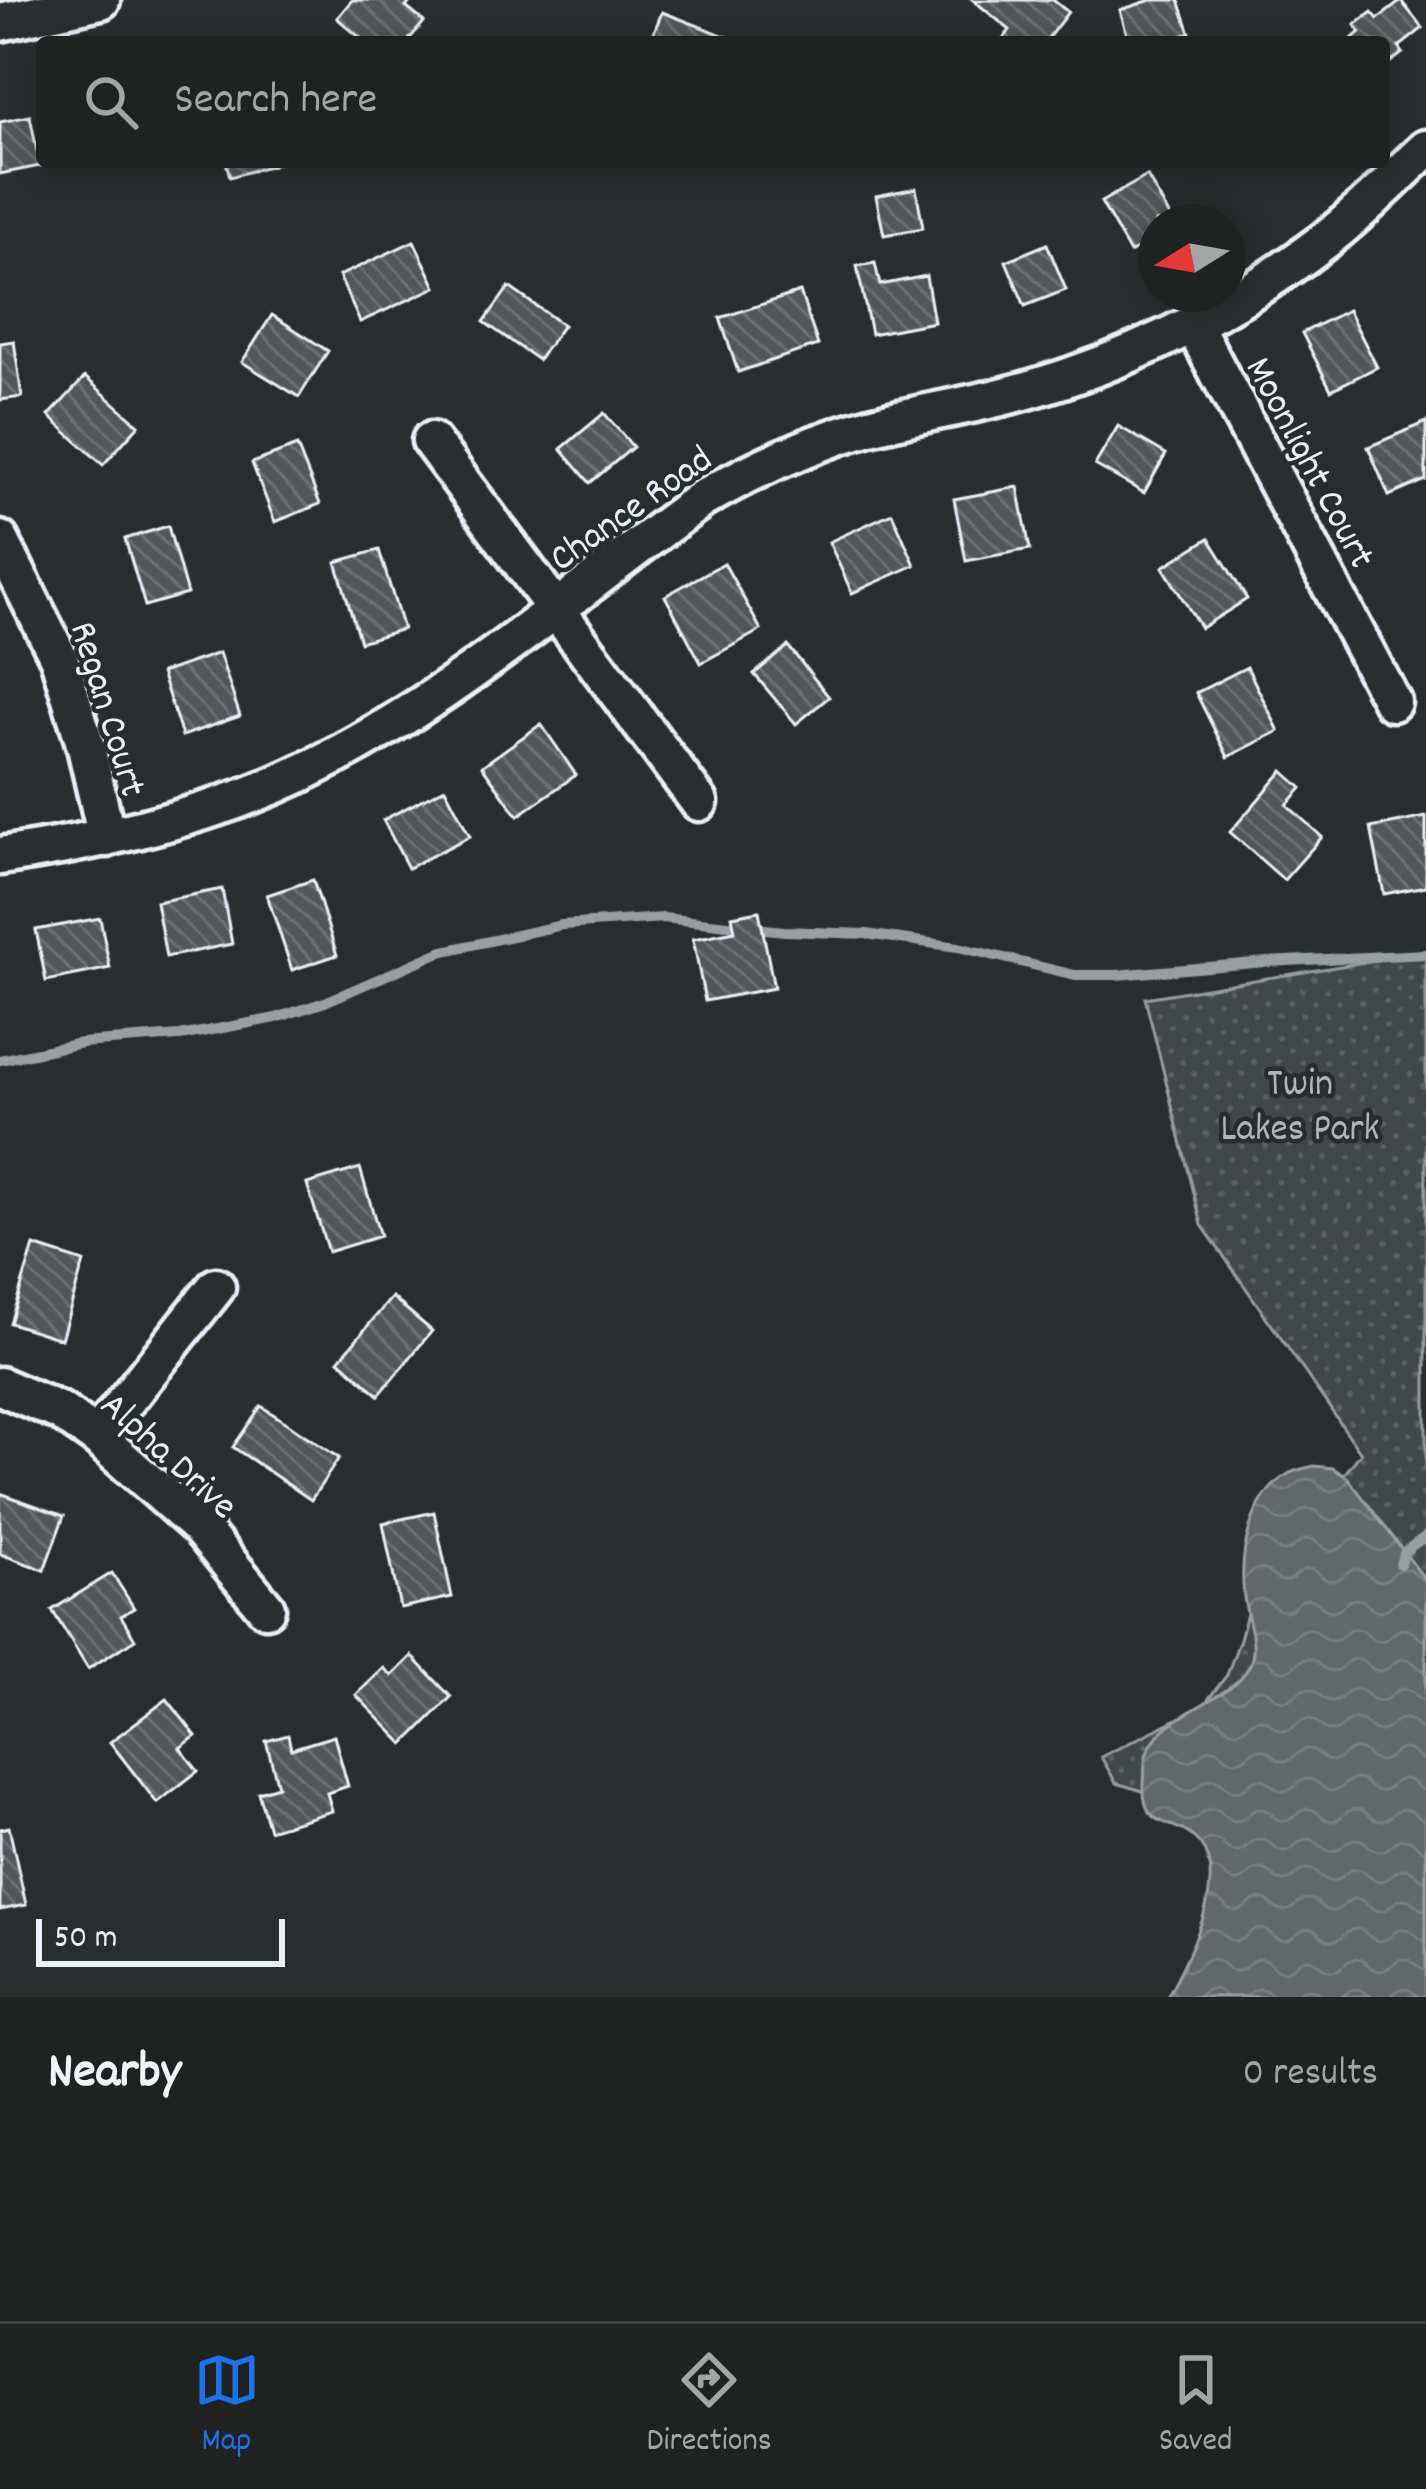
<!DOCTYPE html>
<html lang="en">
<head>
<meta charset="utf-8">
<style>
	:root { --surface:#202222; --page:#2d2f2f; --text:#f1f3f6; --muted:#a2a4a5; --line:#3d3f40; --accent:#1a73e8 }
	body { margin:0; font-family:Dekko,sans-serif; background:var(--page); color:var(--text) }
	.compass { position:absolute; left:1138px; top:204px; width:108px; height:108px; border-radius:50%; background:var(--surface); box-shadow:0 6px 30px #0003; rotate:259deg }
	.scale { position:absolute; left:36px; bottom:30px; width:249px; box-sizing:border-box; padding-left:12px; border:6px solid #e8f1f8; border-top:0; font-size:33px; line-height:42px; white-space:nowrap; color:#e8f1f8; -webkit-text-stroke:9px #2a2d2e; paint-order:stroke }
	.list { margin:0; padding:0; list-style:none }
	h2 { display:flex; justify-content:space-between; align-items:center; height:156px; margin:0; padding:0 48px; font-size:51px }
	h2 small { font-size:39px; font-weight:400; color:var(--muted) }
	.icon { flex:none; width:66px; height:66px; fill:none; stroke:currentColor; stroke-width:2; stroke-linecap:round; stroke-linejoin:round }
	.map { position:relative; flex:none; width:1426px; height:1997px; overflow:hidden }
	.search { position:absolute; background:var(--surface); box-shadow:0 6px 30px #0003; left:36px; right:36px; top:36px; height:132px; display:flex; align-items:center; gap:30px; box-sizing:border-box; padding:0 42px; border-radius:12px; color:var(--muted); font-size:45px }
	.sheet { height:324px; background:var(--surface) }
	nav { display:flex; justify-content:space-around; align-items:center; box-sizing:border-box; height:168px; border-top:3px solid var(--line); background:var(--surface); font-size:33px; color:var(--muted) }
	nav a { display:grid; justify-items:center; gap:6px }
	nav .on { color:var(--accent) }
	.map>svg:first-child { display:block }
</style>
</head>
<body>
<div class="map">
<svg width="1426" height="1997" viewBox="0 0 1426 1997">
	<defs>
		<pattern id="green-dots" width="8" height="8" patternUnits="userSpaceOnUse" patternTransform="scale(3)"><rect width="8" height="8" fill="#424648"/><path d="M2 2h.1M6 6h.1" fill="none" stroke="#5d6163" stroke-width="1.8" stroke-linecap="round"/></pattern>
		<pattern id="water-waves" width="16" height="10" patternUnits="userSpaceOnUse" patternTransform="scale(3)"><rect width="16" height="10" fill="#63686b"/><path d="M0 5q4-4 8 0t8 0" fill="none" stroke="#797e81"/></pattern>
		<pattern id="building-back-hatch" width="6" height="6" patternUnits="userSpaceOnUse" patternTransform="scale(3)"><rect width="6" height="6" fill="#535759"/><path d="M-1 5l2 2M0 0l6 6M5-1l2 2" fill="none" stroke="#6c7072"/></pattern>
	</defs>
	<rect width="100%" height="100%" fill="#2a2d2e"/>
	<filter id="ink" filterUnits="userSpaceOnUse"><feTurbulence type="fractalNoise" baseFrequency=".00833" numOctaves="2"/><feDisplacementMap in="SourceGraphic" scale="24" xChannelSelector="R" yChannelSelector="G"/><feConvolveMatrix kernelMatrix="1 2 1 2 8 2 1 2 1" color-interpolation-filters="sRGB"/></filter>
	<g filter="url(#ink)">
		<!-- green -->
		<polygon fill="url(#green-dots)" stroke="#959ca0" stroke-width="3" points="1426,952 1426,1997 1228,1840 1146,1792 1116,1783 1101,1757 1203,1706 1227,1675 1240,1639 1254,1588 1361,1453 1202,1225 1145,998"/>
		<!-- water -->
		<path fill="url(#water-waves)" stroke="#989fa3" stroke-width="3" d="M1314 1466 1333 1468 1348 1478 1426 1581V1997H1167C1186 1961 1230 1882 1200 1844 1177 1815 1141 1834 1144 1783 1145 1775 1144 1764 1146 1756 1158 1714 1229 1702 1248 1668 1261 1646 1246 1619 1244 1597 1239 1555 1249 1498 1288 1474 1295 1470 1306 1468 1314 1466Z"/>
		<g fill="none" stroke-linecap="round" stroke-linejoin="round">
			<!-- stream -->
			<g stroke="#989fa3" stroke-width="10">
				<polyline points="0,1060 81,1043 180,1036 276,1018 325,1002 440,952 562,925 663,918 784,931 866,934 958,947 1075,975 1116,975 1266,962 1426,954"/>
				<polyline points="1400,1564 1405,1551 1426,1536"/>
			</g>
		</g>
		<!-- building -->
		<g fill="url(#building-back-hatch)" stroke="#e8f1f8" stroke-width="3">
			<polygon points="352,0 412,0 406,7 424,22 407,42 365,42 337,18"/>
			<polygon points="973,0 1053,0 1068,12 1045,42 1001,42 1010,30"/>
			<polygon points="1151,0 1179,0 1190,33 1162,42 1129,42 1120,10"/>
			<polygon points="1401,1 1423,28 1399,47 1403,53 1384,67 1384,42 1348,42 1360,32 1355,25 1372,12 1378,19"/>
			<polygon points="662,12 728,37 726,42 650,42"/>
			<polygon points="30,116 40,166 0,174 0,122"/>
			<polygon points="226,162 283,162 230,177"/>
			<polygon points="1147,176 1173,222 1156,222 1156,243 1146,249 1144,245 1130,253 1101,202"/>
			<polygon points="916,188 923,228 884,235 876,196"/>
			<polygon points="414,241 436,287 360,322 339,276"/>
			<polygon points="1047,244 1066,290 1025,306 1006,261"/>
			<polygon points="875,263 880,285 926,276 934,322 871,334 857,266"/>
			<polygon points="509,287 563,325 538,360 484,322"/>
			<polygon points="800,292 818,345 738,372 720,318"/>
			<polygon points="1348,310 1377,367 1331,390 1302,333"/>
			<polygon points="272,315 328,351 299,397 242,362"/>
			<polygon points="14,341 22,397 0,400 0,343"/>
			<polygon points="85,377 139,425 103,465 49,416"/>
			<polygon points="604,413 633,447 590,483 561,449"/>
			<polygon points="1426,422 1426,480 1389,496 1368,447"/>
			<polygon points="1118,426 1166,454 1144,493 1095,465"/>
			<polygon points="297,446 320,504 275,522 252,463"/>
			<polygon points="1018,487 1030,549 966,561 954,499"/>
			<polygon points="892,513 915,565 852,593 829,542"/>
			<polygon points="168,526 187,594 145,606 125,539"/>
			<polygon points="1209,538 1247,599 1201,628 1163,567"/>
			<polygon points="379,550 403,629 360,642 336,562"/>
			<polygon points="724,563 761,630 701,663 665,596"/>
			<polygon points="788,646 829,697 796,724 754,674"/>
			<polygon points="219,653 240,716 182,736 161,673"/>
			<polygon points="1247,667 1279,731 1228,757 1196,693"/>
			<polygon points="541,724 576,775 518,816 482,766"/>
			<polygon points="1283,771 1302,788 1287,805 1322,837 1284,880 1230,832"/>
			<polygon points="445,788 470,836 408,868 383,820"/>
			<polygon points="1426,817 1426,886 1384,894 1371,828"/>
			<polygon points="313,880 337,955 292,970 267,895"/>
			<polygon points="222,889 232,944 166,957 156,902"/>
			<polygon points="759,911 774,988 705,1001 693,939 735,931 732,916"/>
			<polygon points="100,918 110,968 46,981 36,930"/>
			<polygon points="360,1168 380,1236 328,1252 307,1184"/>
			<polygon points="34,1246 84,1262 61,1339 10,1323"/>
			<polygon points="392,1297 432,1331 379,1395 339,1360"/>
			<polygon points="261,1406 339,1458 311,1500 233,1447"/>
			<polygon points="0,1493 64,1516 44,1570 0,1554"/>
			<polygon points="434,1512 452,1597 400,1608 383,1523"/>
			<polygon points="112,1573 134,1608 121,1616 135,1639 88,1669 52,1610"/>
			<polygon points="412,1656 451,1697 404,1744 356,1695 384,1668 392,1676"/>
			<polygon points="167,1699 196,1736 180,1748 198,1771 157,1803 110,1742"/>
			<polygon points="288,1735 291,1749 334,1736 348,1786 327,1793 332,1811 269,1830 258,1792 278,1786 266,1741"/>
			<polygon points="9,1827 26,1905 0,1910 0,1829"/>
		</g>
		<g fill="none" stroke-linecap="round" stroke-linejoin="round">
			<!-- street casing -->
			<g stroke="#e8f1f8" stroke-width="45">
				<g id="street">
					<polyline points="0,22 101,0"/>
					<polyline points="1193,324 1392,702"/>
					<polyline points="431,441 699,802"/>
					<polyline points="0,540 59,658 86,747 107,838"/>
					<path d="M0 856C94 842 187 822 275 785 433 717 564 599 702 499 754 469 811 443 870 426 923 412 978 405 1031 389 1136 358 1236 308 1324 241 1360 214 1392 180 1426 149"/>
					<polyline points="0,1386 61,1412 97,1437 200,1528 266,1608"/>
					<polyline points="97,1437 216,1287"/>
				</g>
			</g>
			<!-- street -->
			<use href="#street" stroke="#2a2d2e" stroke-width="36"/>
		</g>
	</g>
	<g text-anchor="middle" stroke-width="9" stroke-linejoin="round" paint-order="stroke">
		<!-- street labels -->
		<g font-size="39" fill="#e8f1f8" stroke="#2a2d2e">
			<text transform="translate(1313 461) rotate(62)" y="14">Moonlight Court</text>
			<text transform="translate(629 506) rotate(-35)" y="14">Chance Road</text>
			<text transform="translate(111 708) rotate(73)" y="14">Regan Court</text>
			<text transform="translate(171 1453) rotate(42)" y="14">Alpha Drive</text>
		</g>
		<!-- park labels -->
		<g font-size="39" fill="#aeb5ba" stroke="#2a2d2e">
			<text x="1300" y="1094">Twin<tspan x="1300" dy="45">Lakes Park</tspan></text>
		</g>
	</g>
</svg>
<svg class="compass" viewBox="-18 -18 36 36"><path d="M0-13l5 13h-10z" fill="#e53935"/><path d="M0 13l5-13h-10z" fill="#a2a4a5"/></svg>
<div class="scale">50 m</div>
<div class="search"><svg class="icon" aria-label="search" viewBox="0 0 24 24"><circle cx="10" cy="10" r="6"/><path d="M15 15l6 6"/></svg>Search here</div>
</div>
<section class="sheet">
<h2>Nearby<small>0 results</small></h2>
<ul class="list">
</ul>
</section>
<nav>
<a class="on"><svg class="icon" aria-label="map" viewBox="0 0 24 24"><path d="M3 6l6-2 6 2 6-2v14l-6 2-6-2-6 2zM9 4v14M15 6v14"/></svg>Map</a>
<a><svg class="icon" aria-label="directions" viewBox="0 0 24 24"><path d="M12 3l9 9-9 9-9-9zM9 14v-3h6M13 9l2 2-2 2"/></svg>Directions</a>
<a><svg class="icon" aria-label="saved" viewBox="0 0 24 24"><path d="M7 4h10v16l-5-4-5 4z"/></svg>Saved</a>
</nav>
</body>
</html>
